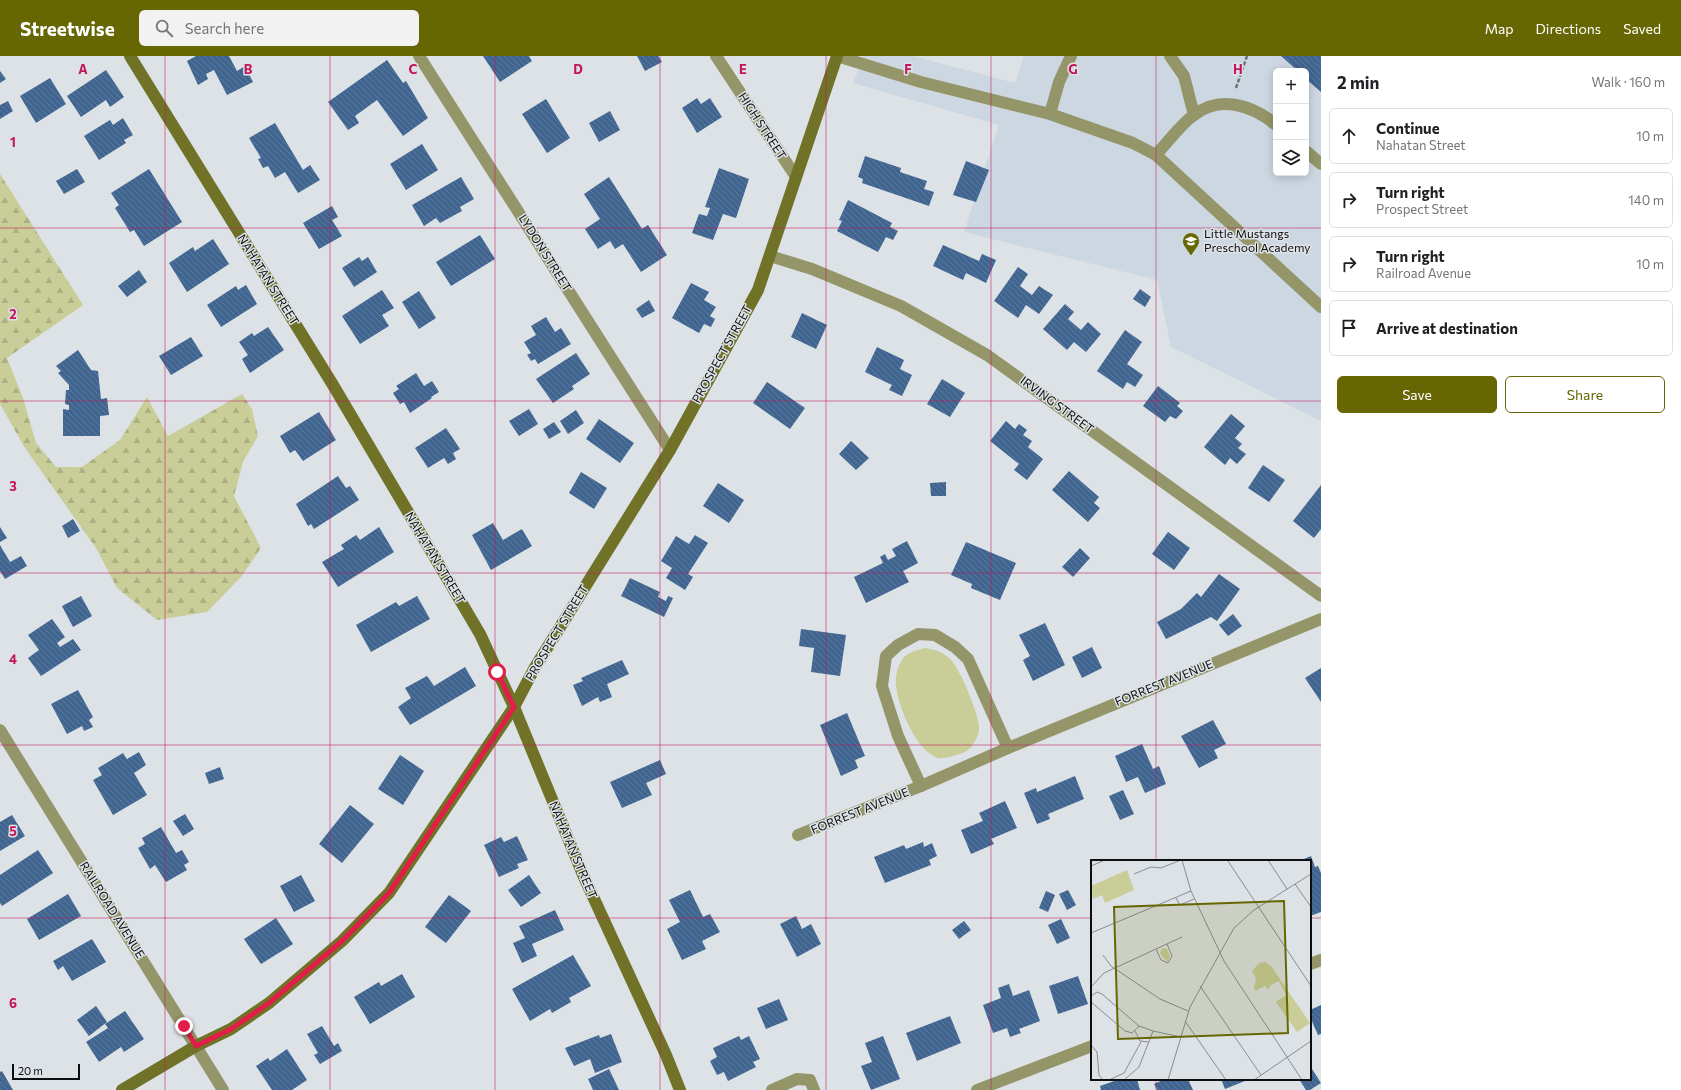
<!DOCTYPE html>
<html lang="en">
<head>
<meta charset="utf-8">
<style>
	:root { --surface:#fff; --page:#f2f2f2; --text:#202124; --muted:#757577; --line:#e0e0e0; --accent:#666703 }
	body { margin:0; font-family:Commissioner,sans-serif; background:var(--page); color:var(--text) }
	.controls { position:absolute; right:12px; top:12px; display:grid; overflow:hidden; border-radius:6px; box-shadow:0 2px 10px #0003 }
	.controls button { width:36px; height:36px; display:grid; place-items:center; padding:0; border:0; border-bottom:1px solid var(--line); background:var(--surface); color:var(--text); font:20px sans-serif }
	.scale { position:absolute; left:12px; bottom:10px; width:68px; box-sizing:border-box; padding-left:4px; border:2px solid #0c0e0f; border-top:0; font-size:11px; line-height:14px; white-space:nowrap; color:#0c0e0f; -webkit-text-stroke:3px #dde2e7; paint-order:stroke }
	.stop { position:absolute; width:12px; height:12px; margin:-9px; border:3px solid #e11d48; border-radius:50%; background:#fff }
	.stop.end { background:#e11d48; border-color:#fff; box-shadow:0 1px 4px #0008 }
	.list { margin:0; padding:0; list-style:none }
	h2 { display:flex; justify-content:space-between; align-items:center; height:52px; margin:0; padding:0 16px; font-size:17px }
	h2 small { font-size:13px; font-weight:400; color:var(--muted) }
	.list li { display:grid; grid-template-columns:26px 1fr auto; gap:12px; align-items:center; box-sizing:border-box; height:56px; margin:0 8px 8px; padding:0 8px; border:1px solid var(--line); border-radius:6px }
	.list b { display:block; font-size:15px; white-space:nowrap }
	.list p { margin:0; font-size:13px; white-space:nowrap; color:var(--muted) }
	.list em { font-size:13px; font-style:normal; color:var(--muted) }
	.actions { display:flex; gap:8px; padding:12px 16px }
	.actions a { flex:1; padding:9px 0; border:1px solid var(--accent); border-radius:6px; text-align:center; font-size:14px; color:var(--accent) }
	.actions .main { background:var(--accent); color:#fff }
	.icon { flex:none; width:22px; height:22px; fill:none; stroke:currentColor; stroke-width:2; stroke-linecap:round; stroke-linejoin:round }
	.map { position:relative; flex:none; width:1321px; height:1034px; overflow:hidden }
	header { display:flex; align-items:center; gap:24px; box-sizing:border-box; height:56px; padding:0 20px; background:var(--accent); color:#fff }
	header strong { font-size:19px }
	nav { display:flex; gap:22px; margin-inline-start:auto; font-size:14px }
	.search { width:280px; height:36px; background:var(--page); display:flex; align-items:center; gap:10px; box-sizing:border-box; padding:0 14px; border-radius:6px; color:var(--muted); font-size:15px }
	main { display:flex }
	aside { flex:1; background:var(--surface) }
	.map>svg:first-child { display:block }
</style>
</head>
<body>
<header>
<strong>Streetwise</strong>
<div class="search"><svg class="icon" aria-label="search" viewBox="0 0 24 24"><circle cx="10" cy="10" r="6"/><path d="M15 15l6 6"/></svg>Search here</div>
<nav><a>Map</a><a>Directions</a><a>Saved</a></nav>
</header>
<main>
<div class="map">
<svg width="1321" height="1034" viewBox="0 0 1321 1034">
	<defs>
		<pattern id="forest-firs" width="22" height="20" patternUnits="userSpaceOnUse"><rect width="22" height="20" fill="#c9cd98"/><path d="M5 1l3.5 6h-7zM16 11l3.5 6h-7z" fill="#abaf82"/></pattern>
		<pattern id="building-back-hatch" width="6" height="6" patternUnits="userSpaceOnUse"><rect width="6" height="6" fill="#3f6590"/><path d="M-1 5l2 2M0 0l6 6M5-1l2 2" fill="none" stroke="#5d7a9a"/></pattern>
	</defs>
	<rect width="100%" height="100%" fill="#dde2e7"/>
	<!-- built -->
	<path fill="#cdd7e2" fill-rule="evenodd" d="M864 0H913L1015 27 1024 0H1321V365L1171 291 1157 224 964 176 999 69 853 27ZM1276 15H1306V117H1276Z"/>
	<!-- grass -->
	<path fill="#c9cd98" d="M925 592C936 594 944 596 952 605 960 614 981 662 979 674 978 680 974 689 969 693 966 696 960 698 956 699 950 701 943 703 938 702 916 696 895 645 896 625 896 618 898 610 902 604 907 596 916 595 925 592Z"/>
	<!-- forest -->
	<polygon fill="url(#forest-firs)" points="0,118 83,249 7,302 23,342 36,387 56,411 82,411 120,384 147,341 168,380 242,338 252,353 258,380 243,406 234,440 261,492 241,521 207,556 157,564 117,532 96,492 25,392 0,348"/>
	<!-- building -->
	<g fill="url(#building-back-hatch)">
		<polygon points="196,0 229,0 237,15 245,10 253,26 227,39 214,14 206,18 208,23 198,29 187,5"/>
		<polygon points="483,0 529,0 532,5 500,26"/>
		<polygon points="637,0 658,0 662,6 645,15"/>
		<polygon points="1281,0 1321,0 1321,36 1306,23 1306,15 1298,15"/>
		<polygon points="387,4 403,27 406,25 428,62 403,80 377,44 355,60 359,67 348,74 328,46"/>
		<polygon points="106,14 124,41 110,51 106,44 81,61 67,40"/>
		<polygon points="0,15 6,23 0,27"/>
		<polygon points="50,22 66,48 36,67 20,40"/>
		<polygon points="697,42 701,48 710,42 722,61 697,77 682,52"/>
		<polygon points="546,43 570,82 547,97 522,58"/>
		<polygon points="8,45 13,55 0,63 0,49"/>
		<polygon points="610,55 620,74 599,86 589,67"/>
		<polygon points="123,62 133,79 124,84 126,87 99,104 84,80 110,64 113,69"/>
		<polygon points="275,67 303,114 310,109 320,124 298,137 285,116 275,122 268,110 263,112 258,103 261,102 249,82"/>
		<polygon points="422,88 438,114 406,134 390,108"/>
		<polygon points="865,100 901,112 900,116 927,125 924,133 934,136 929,150 862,127 863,123 858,121"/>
		<polygon points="966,105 989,114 976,146 953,139"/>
		<polygon points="719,112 749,123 736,162 723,158 713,184 692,177 699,158 707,160 710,152 705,151"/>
		<polygon points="77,113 85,126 64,138 56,125"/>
		<polygon points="149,113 182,166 144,190 134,174 130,176 115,152 119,149 111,137"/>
		<polygon points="461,121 474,143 460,151 462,155 440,167 436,162 424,170 412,149"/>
		<polygon points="609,121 642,173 648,169 667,199 641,216 623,188 615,193 610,185 598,193 585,173 600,163 584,138"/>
		<polygon points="848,144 892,167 890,171 898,175 893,184 886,181 878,196 837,175 842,165 839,164"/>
		<polygon points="332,150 338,161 332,164 342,180 319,193 303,167"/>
		<polygon points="480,179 495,203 451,230 436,206"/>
		<polygon points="213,183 229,208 187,236 169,207 193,191 195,195"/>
		<polygon points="943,189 979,205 982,198 996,204 986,227 966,217 963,224 933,210"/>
		<polygon points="359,201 362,205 368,201 377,216 354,231 342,212"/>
		<polygon points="1018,211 1028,218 1020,230 1032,239 1039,230 1053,239 1039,258 1026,249 1018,262 994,245"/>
		<polygon points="139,214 147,226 127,241 118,230"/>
		<polygon points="691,227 709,236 704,244 716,251 710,260 715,263 711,271 704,268 699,277 672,262"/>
		<polygon points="246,229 257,248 221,271 207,249 236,230 238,234"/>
		<polygon points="1140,233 1151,241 1145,251 1133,243"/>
		<polygon points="382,234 394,252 382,259 389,270 360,288 342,260"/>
		<polygon points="419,235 436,262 419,273 402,246"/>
		<polygon points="649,244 655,255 642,262 636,253"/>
		<polygon points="1065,248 1074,256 1068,263 1081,274 1088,266 1101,278 1086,296 1074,286 1067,294 1043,273"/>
		<polygon points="802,257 827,269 816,293 791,281"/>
		<polygon points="546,261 555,276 561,272 571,288 538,308 535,303 531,305 527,299 531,297 524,286 536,279 531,270"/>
		<polygon points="268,271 284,294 250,317 242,303 248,299 239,286 252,277 254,280"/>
		<polygon points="1125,274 1142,286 1127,308 1143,319 1135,331 1127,326 1123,333 1097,315"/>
		<polygon points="191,281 203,300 171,319 159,300"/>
		<polygon points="877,291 904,304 900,313 912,319 902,340 889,334 892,329 865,316"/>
		<polygon points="78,294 91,314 98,315 101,343 107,342 109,359 100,360 100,380 63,380 63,353 69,354 69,349 65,348 66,334 69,334 69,329 58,317 61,315 56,310"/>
		<polygon points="576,297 590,318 572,330 574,333 553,347 536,323"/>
		<polygon points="416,317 424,330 432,325 439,336 431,341 432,342 410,357 404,346 400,348 393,337 399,333 396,330"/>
		<polygon points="942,323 965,337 950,361 927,348"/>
		<polygon points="767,326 805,352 790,373 753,347"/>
		<polygon points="1158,330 1180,347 1177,350 1183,355 1176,363 1170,360 1165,366 1143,350"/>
		<polygon points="529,353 538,368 519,380 509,365"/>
		<polygon points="576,354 584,367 568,378 560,365"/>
		<polygon points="319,356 336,384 303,405 295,394 290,397 280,380"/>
		<polygon points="1231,358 1245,370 1235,382 1242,388 1238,392 1246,398 1237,408 1230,402 1225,409 1204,391"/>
		<polygon points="599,363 634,387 620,407 586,383"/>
		<polygon points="1006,365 1015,373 1019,368 1027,374 1023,379 1032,385 1028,391 1043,403 1027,424 1014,414 1019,408 990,385"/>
		<polygon points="554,366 561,376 549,383 543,373"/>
		<polygon points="446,372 460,393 453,397 456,403 448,408 444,402 428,412 415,392"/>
		<polygon points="851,385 869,402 856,414 839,398"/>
		<polygon points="1263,409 1285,424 1269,446 1248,432"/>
		<polygon points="1069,415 1099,441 1094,447 1100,452 1088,466 1052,434"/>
		<polygon points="581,416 607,432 594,453 569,437"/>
		<polygon points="338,420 346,432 350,430 359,444 314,473 311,468 308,470 296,448"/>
		<polygon points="946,426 946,440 931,440 930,427"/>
		<polygon points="718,427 744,444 729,467 703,450"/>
		<polygon points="1321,429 1321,473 1314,482 1293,465"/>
		<polygon points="73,463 80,475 68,482 62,470"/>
		<polygon points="493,467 503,484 522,473 532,490 491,514 472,479"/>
		<polygon points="0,471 7,482 0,486"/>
		<polygon points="379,471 394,496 338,531 322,506 344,493 341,489 356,479 360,484"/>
		<polygon points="1168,476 1190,492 1174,514 1152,498"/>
		<polygon points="695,479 708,487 688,518 693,521 685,534 666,522 672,512 661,505 676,480 689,488"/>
		<polygon points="907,485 918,507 903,515 909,526 866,547 854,521 883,507 880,501 885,498 888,504 896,500 892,493"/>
		<polygon points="966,486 1016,507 1000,544 971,532 972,528 951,519"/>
		<polygon points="0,489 10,506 21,500 27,510 5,523 0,515"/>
		<polygon points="1080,492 1090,502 1073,521 1062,511"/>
		<polygon points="1219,518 1240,533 1217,565 1211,561 1166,583 1157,566 1181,553 1197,537 1201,541"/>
		<polygon points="630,522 660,536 658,541 666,545 668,540 673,542 664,561 621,540"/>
		<polygon points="81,540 92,560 73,571 62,550"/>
		<polygon points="417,540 430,563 371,596 356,569 396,546 399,550"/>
		<polygon points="1233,558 1242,570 1228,580 1219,569"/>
		<polygon points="52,563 65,581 57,587 60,591 73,583 81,594 41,620 28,602 39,594 28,579"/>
		<polygon points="1045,567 1065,609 1033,625 1023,604 1030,600 1019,579"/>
		<polygon points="801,573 846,579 840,620 811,616 814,592 799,590"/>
		<polygon points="1092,591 1102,612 1082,622 1072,601"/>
		<polygon points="622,604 629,618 607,628 612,641 600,646 598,641 582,650 573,629 583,625 581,622"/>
		<polygon points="465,611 476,630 410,669 398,651 411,642 405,632 427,620 434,630"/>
		<polygon points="1321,612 1321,646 1305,622"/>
		<polygon points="78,634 93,661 89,664 93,671 84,675 82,670 67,678 51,648"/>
		<polygon points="847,657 865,700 855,704 858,712 841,720 820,669"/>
		<polygon points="1213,664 1226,688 1214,694 1218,702 1199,712 1181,680"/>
		<polygon points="1142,688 1153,713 1159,710 1166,728 1145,737 1138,721 1126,726 1115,700"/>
		<polygon points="139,696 146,709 134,717 147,739 113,759 93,724 102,719 98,712 123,697 127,703"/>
		<polygon points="400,699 424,715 403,749 378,733"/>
		<polygon points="660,704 666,718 646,727 652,739 622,752 610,726"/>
		<polygon points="220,711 224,723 209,728 205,717"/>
		<polygon points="1075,720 1084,743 1048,758 1050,763 1037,768 1024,737 1036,732 1037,736"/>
		<polygon points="1123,734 1134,758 1120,764 1109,740"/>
		<polygon points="1005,745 1017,772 991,783 994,788 971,798 961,774 983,765 979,757"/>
		<polygon points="350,749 374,768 342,807 319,788"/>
		<polygon points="185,758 194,773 183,780 173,765"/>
		<polygon points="12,759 25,780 0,795 0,766"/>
		<polygon points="161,771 176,797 182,794 189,806 184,809 187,814 166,826 155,809 150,813 138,792 145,788 142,782"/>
		<polygon points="517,780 528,804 517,808 519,812 499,821 484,789 501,781 504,786"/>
		<polygon points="923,786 924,791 932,787 937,800 929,804 931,809 885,827 874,801 904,789 906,793"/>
		<polygon points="38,794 53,817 2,850 0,847 0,819"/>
		<polygon points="1311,800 1315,811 1318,810 1321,817 1321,856 1310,860 1310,805 1299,805"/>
		<polygon points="301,819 315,845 294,856 280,830"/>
		<polygon points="529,819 541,837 521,851 508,834"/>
		<polygon points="690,834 703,861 710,858 720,876 702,885 706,893 682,904 667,873 680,866 669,844"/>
		<polygon points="1068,834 1076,849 1067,854 1059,838"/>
		<polygon points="1046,835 1055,839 1048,856 1039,852"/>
		<polygon points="68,838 81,860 39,884 27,863"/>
		<polygon points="449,839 471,855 446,887 425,871"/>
		<polygon points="555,854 564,874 532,888 537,900 522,907 513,887 525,882 519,870"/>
		<polygon points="796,860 802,873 811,868 821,888 797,901 780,868"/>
		<polygon points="276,862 293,888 261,908 244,883"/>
		<polygon points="1061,863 1070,882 1057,888 1048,869"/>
		<polygon points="964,865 971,874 959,883 952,874"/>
		<polygon points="92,883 106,906 72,925 63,910 58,914 53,905"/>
		<polygon points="573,899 591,930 569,942 571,946 552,957 550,953 530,965 512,933"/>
		<polygon points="402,918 415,941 370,968 354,941 379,926 381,930"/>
		<polygon points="1078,920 1088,948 1058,958 1049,930"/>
		<polygon points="1009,928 1013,940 1029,934 1040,965 1019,973 1021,977 1010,981 1007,972 993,977 983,949 1001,942 998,932"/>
		<polygon points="779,943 788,964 766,973 757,952"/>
		<polygon points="1321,949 1321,978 1318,979 1310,961 1310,954"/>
		<polygon points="96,950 107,966 89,980 77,964"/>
		<polygon points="125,955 144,983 124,996 121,991 99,1006 86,986 108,972 105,968"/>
		<polygon points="950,960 961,987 917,1005 906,977"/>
		<polygon points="322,970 334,990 338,987 342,995 320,1008 314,999 318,997 307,978"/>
		<polygon points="611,978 622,1006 595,1017 590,1003 574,1010 565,992 599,979 600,982"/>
		<polygon points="739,980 741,984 749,980 760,1003 753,1006 756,1011 728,1025 724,1016 717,1019 710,1005 717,1001 713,992"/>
		<polygon points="883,980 900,1023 871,1034 861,1010 872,1006 865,987"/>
		<polygon points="287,993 307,1024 292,1034 272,1034 256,1010 268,1002 270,1005"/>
		<polygon points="609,1013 619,1034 593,1034 588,1023"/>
		<polygon points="1312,1013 1321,1027 1310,1034 1306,1034 1299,1023 1310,1023 1310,1014"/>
		<polygon points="2,1015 13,1034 0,1034 0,1016"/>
		<polygon points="1120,1023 1137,1023 1140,1034 1101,1034 1100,1030"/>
		<polygon points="1165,1023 1188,1023 1193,1034 1157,1034 1154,1028"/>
		<polygon points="1221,1023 1244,1023 1245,1025 1225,1033"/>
	</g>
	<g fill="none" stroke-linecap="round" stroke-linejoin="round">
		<!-- path -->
		<polyline stroke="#6c7072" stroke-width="2.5" stroke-dasharray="4 2" stroke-linecap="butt" points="1236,32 1247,0"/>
		<!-- lane -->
		<g stroke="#949669" stroke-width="12">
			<polyline points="837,0 921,26 1050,58 1059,26 1071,0"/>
			<polyline points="1170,0 1184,20 1194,59"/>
			<path d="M1050 58 1133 87 1156 99C1166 88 1182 67 1194 59 1220 39 1253 49 1276 69"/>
			<polyline points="1306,95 1321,108"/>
			<polyline points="1156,99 1321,251"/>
			<polyline points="772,1034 797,1023 810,1024 814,1034"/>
		</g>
		<!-- street -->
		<g stroke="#949669" stroke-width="12">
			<polyline points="419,0 670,394"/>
			<polyline points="716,0 796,121"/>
			<polyline points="770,200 812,213 901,250 987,299 1321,540"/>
			<polyline points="0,674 223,1034"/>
			<polyline points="921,730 898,680 882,630 886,600 898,589 918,578 935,579 955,591 968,603 1008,692"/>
			<polyline points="798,779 921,730 1008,692 1321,563"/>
			<polyline points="1310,908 1321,904"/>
			<polyline points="977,1034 1092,990"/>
		</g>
		<!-- secondary -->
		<g stroke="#707227" stroke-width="12">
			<polyline points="130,0 333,329 480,578 514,651 584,821 666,999 680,1034"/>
			<polyline points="122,1034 196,990 231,973 269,947 342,885 389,837 514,651 534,613 670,394 758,234 837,0"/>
		</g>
	</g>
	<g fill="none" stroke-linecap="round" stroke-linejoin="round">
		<!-- route -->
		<polyline stroke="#e11d48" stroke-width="5" points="184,970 196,990 231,973 269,947 342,885 389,837 514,651 497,616"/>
	</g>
	<!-- grid -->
	<path fill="none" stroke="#c2185b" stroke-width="1" stroke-opacity="0.55" d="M165 0V1034M330 0V1034M495 0V1034M660 0V1034M826 0V1034M991 0V1034M1156 0V805M0 172H1321M0 345H1321M0 517H1321M0 689H1321M0 862H1092M1310 862H1321M1156 1023V1034"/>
	<!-- icons -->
	<defs>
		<g id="school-pin" transform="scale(0.9)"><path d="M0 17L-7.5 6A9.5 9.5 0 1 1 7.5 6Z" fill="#666703" stroke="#dde2e7"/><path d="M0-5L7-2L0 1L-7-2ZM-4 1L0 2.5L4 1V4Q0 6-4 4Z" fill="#fff"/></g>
	</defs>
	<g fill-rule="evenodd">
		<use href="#school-pin" x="1191" y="185"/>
	</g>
	<g text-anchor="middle" stroke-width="3" stroke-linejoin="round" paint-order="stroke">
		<!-- street labels -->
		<g font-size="12" fill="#0c0e0f" stroke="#dde2e7">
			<text transform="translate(762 70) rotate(57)" y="4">HIGH STREET</text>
			<text transform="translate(545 197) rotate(58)" y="4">LYDON STREET</text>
			<text transform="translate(268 224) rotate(58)" y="4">NAHATAN STREET</text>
			<text transform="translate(722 298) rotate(-61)" y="4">PROSPECT STREET</text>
			<text transform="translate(1057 349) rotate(36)" y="4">IRVING STREET</text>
			<text transform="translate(435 502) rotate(59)" y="4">NAHATAN STREET</text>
			<text transform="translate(557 577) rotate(-59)" y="4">PROSPECT STREET</text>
			<text transform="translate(1164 627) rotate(-22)" y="4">FORREST AVENUE</text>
			<text transform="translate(860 755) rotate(-22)" y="4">FORREST AVENUE</text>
			<text transform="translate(573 794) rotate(67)" y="4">NAHATAN STREET</text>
			<text transform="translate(112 854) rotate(58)" y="4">RAILROAD AVENUE</text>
		</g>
		<!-- poi labels -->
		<g font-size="12" fill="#0c0e0f" stroke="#dde2e7" text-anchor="start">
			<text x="1204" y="182">Little Mustangs<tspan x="1204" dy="14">Preschool Academy</tspan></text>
		</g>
	</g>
	<!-- overview -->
	<g transform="translate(1091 804)">
		<rect width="220" height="220" fill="#dde2e7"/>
		<path d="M72 88 76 89 79 97 76 102 69 93Z" fill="#c9cd98"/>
		<path d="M36 10 43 30 14 43 11 35 2 39 0 26ZM174 102 180 106 219 163 206 172 185 142 195 135 188 121 180 125 177 130 174 126 164 131 163 129 165 118 161 111 168 103Z" fill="#c9cd98"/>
		<path fill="none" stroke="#898d91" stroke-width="1" d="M91 0 100 31 133 101 211 220M177 0 196 29M137 1 220 126M0 6 14 0M43 14 60 7 70 8 90 0M204 24 220 47M85 38 89 45 103 39M0 73 100 31M65 89 70 100 77 103 81 96 76 84M12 95 20 106 69 139 97 151M109 126 170 215M0 127 13 113 91 77M0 136 6 132 11 134 48 166M0 142 34 171 41 173 48 166 62 171M94 161 135 220M44 171 49 181 58 182M0 185 6 192 8 215 12 220M18 220 33 213 50 182M33 220 48 207 62 171 90 177M77 220 99 147 143 68 163 50 220 14M163 220 220 181"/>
		<path fill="#666703" fill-opacity="0.15" stroke="#666703" stroke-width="2" d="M193 41 197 173 27 179 23 47Z"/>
		<rect width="220" height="220" fill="none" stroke="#0c0e0f" stroke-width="2"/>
	</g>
	<g font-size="13" text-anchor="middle" font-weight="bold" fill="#c2185b" stroke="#dde2e7" stroke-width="3" stroke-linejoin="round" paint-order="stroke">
		<text x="83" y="18">A</text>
		<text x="248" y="18">B</text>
		<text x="413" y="18">C</text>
		<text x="578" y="18">D</text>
		<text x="743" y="18">E</text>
		<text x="908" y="18">F</text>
		<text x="1073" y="18">G</text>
		<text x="1238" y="18">H</text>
		<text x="13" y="91">1</text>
		<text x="13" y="263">2</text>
		<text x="13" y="435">3</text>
		<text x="13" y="608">4</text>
		<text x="13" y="780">5</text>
		<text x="13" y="952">6</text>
	</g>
</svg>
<div class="controls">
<button>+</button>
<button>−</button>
<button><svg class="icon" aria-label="layers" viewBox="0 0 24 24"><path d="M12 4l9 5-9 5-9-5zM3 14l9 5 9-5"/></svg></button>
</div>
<div class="scale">20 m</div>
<div class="stop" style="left:497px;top:616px"></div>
<div class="stop end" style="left:184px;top:970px"></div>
</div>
<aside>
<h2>2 min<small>Walk · 160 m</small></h2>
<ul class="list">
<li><svg class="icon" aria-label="ahead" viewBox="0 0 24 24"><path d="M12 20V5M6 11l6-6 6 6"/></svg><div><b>Continue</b><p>Nahatan Street</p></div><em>10 m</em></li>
<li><svg class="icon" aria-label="right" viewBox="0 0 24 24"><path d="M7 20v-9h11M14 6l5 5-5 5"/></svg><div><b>Turn right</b><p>Prospect Street</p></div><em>140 m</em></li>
<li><svg class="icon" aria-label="right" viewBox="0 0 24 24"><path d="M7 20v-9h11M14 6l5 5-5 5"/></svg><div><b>Turn right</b><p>Railroad Avenue</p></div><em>10 m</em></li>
<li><svg class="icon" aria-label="arrive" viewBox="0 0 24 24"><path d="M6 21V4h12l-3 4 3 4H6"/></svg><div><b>Arrive at destination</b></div></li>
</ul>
<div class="actions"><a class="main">Save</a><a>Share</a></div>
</aside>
</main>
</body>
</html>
